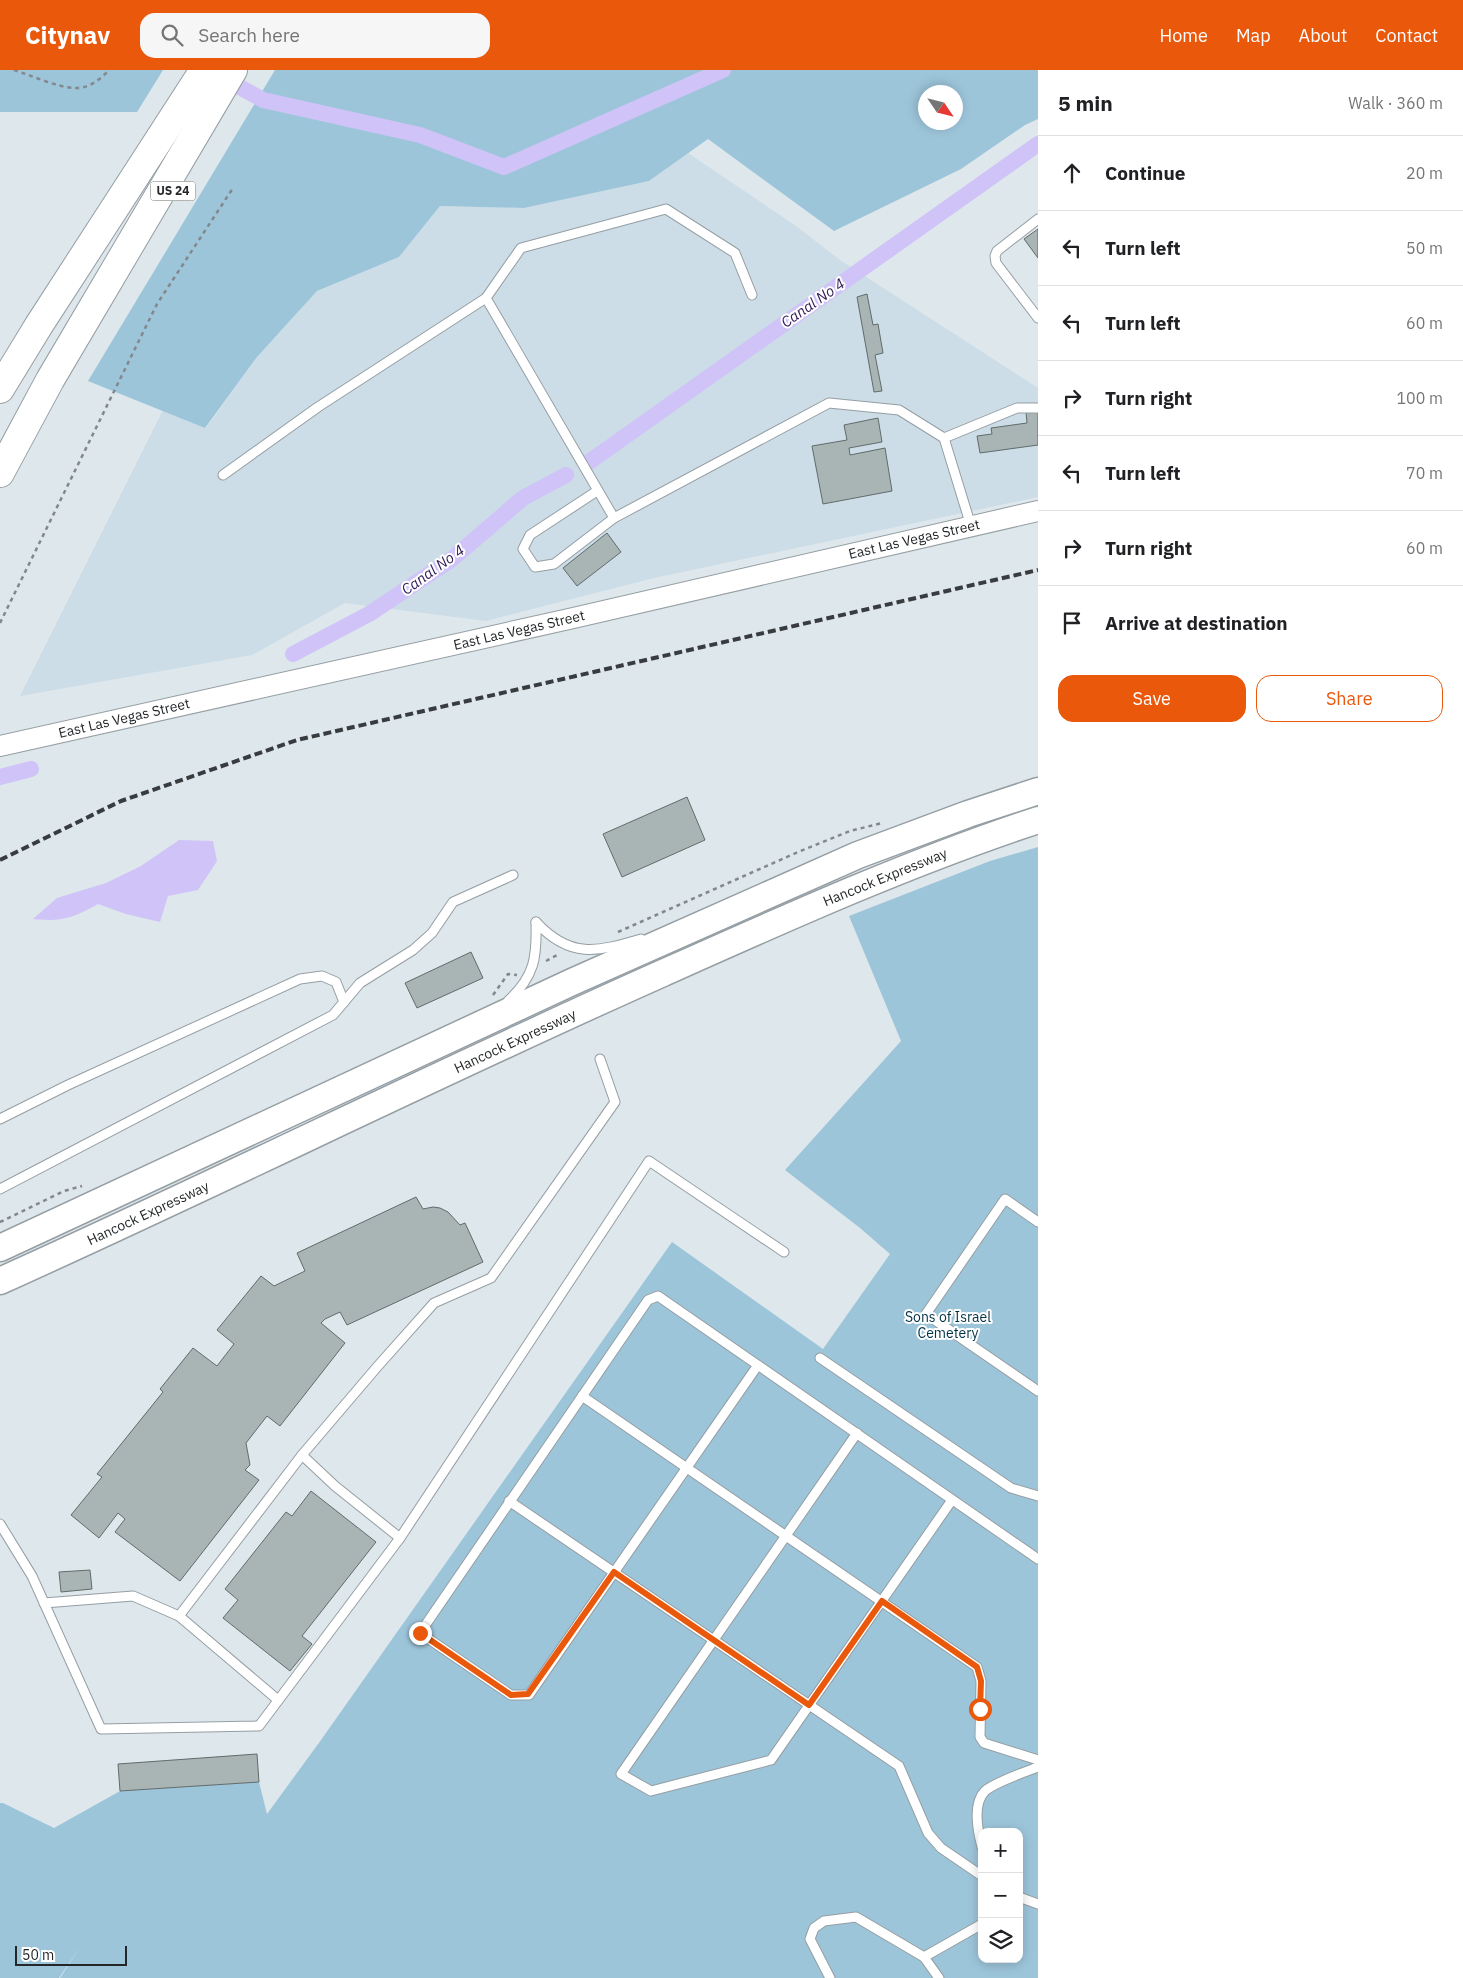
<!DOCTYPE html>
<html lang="en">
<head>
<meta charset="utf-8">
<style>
	:root { --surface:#fff; --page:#f6f6f6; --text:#202124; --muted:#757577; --line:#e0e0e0; --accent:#ea580c }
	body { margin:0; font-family:"IBM Plex Sans",sans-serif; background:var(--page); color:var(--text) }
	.controls { position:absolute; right:15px; bottom:15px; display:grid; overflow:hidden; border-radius:10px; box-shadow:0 2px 12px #0003 }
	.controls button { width:45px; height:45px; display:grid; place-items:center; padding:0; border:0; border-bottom:1px solid var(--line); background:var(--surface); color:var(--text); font:25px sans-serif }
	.compass { position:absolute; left:918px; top:15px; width:45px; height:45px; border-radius:50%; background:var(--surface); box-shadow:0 2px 12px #0003; rotate:125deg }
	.scale { position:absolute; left:15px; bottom:12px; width:112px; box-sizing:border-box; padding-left:5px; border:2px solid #242729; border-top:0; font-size:14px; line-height:18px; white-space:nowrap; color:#242729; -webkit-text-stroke:4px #fff; paint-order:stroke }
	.stop { position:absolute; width:15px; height:15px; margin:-11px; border:4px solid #ea580c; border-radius:50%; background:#fff }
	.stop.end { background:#ea580c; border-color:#fff; box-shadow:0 1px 5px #0008 }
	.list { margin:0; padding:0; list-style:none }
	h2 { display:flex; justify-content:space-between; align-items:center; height:65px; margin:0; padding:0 20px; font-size:21px }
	h2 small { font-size:16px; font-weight:400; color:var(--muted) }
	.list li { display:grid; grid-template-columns:32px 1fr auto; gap:15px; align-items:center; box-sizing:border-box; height:75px; padding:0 20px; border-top:1px solid var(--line) }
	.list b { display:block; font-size:19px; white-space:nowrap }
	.list em { font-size:16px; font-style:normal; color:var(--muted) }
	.actions { display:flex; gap:10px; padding:15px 20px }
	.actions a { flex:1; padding:11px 0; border:1px solid var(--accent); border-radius:15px; text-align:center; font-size:18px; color:var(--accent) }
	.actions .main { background:var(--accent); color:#fff }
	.icon { flex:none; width:28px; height:28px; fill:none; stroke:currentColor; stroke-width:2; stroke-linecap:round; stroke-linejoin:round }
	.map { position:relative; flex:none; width:1038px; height:1908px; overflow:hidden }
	header { display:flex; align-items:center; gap:30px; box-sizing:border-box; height:70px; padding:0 25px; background:var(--accent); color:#fff }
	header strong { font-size:24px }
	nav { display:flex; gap:28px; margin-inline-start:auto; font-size:18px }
	.search { width:350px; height:45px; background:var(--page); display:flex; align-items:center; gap:12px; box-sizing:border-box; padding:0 18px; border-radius:15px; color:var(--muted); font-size:19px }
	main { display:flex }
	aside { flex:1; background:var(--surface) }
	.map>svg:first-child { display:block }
</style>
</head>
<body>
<header>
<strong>Citynav</strong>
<div class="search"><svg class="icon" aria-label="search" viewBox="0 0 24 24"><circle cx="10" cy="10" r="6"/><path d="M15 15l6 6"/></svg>Search here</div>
<nav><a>Home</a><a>Map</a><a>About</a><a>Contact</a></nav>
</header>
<main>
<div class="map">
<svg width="1038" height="1908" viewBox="0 0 1038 1908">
	<rect width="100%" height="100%" fill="#dee7ec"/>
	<!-- built -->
	<polygon fill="#ccdde7" points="688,83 796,156 840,190 1038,318 1038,427 654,508 486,551 345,533 252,585 20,626 163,340 206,358 257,287 317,221 399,187 440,136 524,138 649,111"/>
	<!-- green -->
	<g fill="#9dc5da" fill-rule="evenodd">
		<polygon points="0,0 163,0 137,42 0,42"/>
		<path d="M275 0H1038V49L1025 55 961 99 834 161 708 69 649 111 524 138 440 136 399 187 317 221 257 287 205 358 88 311ZM926 22H956V52H926Z"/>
		<path d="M1038 777V1908H60L80 1877 59 1908H0V1733H3L54 1758 120 1721 259 1712 267 1744 321 1670 672 1172 823 1279 890 1184 860 1158 785 1100 901 971 849 846 990 791ZM982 1762H1019V1889H982Z"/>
	</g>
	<!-- water -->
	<path fill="#cfc3f8" d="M179 770 213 771 217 791 198 820 168 826 160 852 126 844 98 834C72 848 63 852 33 849L57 828 106 813 141 796Z"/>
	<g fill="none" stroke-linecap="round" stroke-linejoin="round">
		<!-- canal -->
		<g stroke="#cfc3f8" stroke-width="16">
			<polyline points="220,6 263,30 420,65 504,97 723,0"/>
			<polyline points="589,392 1038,74"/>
			<polyline points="293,584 369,544 452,489 523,428 566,405"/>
			<polyline points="0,707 31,699"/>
		</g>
	</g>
	<!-- building -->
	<g fill="#a9b4b4" stroke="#616b6b">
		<polygon points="1038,159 1038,188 1024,169"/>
		<polygon points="867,224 873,255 878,254 883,283 875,285 882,321 874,322 857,227"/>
		<polygon points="1038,341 1038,375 980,383 977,366 992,364 991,358 1027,353 1026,342"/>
		<polygon points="878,348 882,372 849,378 850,385 885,378 892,421 823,434 812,376 847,370 844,355"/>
		<polygon points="607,463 621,482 577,516 563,498"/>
		<polygon points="687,727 705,770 622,807 603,764"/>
		<polygon points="471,882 483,908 417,938 405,913"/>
		<polygon points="416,1127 423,1139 433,1137 440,1138 448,1142 460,1155 465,1153 483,1192 347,1255 340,1242 325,1249 321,1253 345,1273 280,1356 267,1346 246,1373 250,1395 245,1400 259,1410 180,1511 115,1462 125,1449 118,1443 99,1468 71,1445 102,1407 97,1404 163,1322 160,1319 193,1278 217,1296 234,1274 217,1260 261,1206 274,1216 305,1201 297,1183"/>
		<polygon points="311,1421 376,1472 302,1566 312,1574 290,1601 223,1548 238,1530 225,1519 286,1442 292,1446"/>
		<polygon points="90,1500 92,1519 61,1522 59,1502"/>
		<polygon points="257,1684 259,1712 120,1721 118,1694"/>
	</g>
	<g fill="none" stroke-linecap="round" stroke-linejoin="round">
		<!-- service casing -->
		<g stroke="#959ea3" stroke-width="11">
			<g id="service">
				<polyline points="1038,149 997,181 995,186 996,193 1038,248"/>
				<polyline points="486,228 521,178 666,139 735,183 752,225"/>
				<polyline points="944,368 1017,338 1038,338"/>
				<polyline points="223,405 318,337 486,228 614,448 829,333 899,340 944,368 971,456"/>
				<polyline points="597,421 530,465 523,479 535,497 554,494 614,448"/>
				<path d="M536 852C570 889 597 882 641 869"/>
				<path d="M508 931C535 906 537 887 536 852"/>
				<polyline points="0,1049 68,1015 300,909 322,906 336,912 344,932"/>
				<polyline points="0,1119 333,945 360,913 413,880 432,863 453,832 513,805"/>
				<polyline points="1038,1152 1005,1129 926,1244 1038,1321"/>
				<polyline points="820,1288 1011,1418 1038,1426"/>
				<path d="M758 1295 529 1625H511L420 1563 648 1230 658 1226C785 1313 911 1402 1038 1489"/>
				<polyline points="582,1326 977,1597 981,1611 980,1667 984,1673 1038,1690"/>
				<polyline points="857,1363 621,1704 651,1721 771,1690 952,1430"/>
				<polyline points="302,1385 335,1416 400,1468"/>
				<polyline points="509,1431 899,1696 928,1763 941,1778 982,1806"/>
				<polyline points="0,1454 32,1506 101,1659 259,1656 400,1468 649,1091 784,1182"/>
				<polyline points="44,1533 133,1526 179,1546 302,1385 377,1297 434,1233 491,1208 615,1032 600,989"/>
				<polyline points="179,1546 278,1630"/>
				<path d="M982 1777C978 1762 972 1734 985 1721 995 1712 1025 1702 1038 1697"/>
				<polyline points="1019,1827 1038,1834"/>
				<polyline points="830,1908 810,1869 814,1858 824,1851 856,1847 924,1887"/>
				<polyline points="939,1908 924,1887 982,1854"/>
			</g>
		</g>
		<!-- tertiary casing -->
		<g stroke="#959ea3" stroke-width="22">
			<polyline id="tertiary" points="0,676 569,549 1038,441"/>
		</g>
		<!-- primary casing -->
		<g stroke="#959ea3" stroke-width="29">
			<g id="primary">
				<polyline points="0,1178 572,912 858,785 968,744 1038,721"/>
				<path d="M0 1211C222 1111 440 1002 663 903 786 848 910 792 1038 750"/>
			</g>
		</g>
		<!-- motorway casing -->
		<g stroke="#959ea3" stroke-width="30">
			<g id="motorway">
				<polyline points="0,319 39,255 204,0"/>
				<polyline points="0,403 50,310 233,0"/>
			</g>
		</g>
		<!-- path -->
		<g stroke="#82888c" stroke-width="2.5" stroke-dasharray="4 4" stroke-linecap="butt">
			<path d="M14 0C30 5 59 18 75 18 88 19 101 9 109 0"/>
			<polyline points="0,553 157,234 233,118"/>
			<polyline points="618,862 798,782 850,761 882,753"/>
			<polyline points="546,891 559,884"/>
			<polyline points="493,925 508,904 517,905"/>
			<polyline points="0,1152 64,1121 82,1116"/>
		</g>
		<!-- service -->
		<use href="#service" stroke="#fff" stroke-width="9"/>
		<!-- tertiary -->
		<use href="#tertiary" stroke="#fff" stroke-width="20"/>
		<!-- primary -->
		<use href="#primary" stroke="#fff" stroke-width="26"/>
		<!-- motorway -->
		<use href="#motorway" stroke="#fff" stroke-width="28"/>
		<!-- rail -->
		<polyline stroke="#393c3f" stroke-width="4" stroke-dasharray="8 4" stroke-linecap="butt" points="0,790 121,731 297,670 1038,500"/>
	</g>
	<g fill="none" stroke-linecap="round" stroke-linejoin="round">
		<!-- route -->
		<polyline stroke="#ea580c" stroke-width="6" points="420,1563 511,1625 528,1624 614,1502 809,1635 882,1531 977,1597 981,1611 980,1639"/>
	</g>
	<g text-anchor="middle" stroke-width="4" stroke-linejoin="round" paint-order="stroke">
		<!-- shield labels -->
		<rect fill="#fff" stroke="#666869" stroke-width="1" x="150.5" y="111.5" width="45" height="19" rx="4"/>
		<g font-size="12" font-weight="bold" fill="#242729">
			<text x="173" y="125">US 24</text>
		</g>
		<!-- street labels -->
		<g font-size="14" fill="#242729" stroke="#fff">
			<text transform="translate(914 469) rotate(-13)" y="5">East Las Vegas Street</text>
			<text transform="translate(519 560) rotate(-13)" y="5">East Las Vegas Street</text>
			<text transform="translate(124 648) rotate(-13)" y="5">East Las Vegas Street</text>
			<text transform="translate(885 807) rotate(-22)" y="5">Hancock Expressway</text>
			<text transform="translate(515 971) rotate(-25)" y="5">Hancock Expressway</text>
			<text transform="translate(148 1143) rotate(-25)" y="5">Hancock Expressway</text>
		</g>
		<!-- park labels -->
		<g font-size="14" fill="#003246" stroke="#fff">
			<text x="948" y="1252">Sons of Israel<tspan x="948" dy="16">Cemetery</tspan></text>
		</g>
		<!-- water labels -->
		<g font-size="15" font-style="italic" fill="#301b57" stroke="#fff">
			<text transform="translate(813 233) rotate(-35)" y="5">Canal No 4</text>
			<text transform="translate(433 500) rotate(-36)" y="5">Canal No 4</text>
		</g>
	</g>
</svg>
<div class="controls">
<button>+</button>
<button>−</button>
<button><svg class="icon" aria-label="layers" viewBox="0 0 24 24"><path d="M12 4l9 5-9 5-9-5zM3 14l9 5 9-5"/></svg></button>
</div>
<svg class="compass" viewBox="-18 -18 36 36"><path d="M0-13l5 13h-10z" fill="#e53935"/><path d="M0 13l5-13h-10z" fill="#757577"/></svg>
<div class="scale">50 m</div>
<div class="stop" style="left:980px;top:1639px"></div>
<div class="stop end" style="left:420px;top:1563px"></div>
</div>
<aside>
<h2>5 min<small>Walk · 360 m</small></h2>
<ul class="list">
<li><svg class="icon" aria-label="ahead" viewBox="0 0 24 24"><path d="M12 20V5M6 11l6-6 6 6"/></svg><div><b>Continue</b></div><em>20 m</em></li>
<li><svg class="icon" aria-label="left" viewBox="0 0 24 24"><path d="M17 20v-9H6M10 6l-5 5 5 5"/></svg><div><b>Turn left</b></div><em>50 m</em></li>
<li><svg class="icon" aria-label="left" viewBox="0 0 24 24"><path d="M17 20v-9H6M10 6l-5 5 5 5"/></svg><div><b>Turn left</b></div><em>60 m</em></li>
<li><svg class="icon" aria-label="right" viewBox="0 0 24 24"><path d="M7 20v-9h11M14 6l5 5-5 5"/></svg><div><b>Turn right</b></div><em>100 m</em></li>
<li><svg class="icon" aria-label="left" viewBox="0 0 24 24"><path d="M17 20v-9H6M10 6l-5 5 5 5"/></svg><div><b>Turn left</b></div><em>70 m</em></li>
<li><svg class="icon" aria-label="right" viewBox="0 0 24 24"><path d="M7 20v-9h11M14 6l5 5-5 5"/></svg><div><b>Turn right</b></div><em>60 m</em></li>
<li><svg class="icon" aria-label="arrive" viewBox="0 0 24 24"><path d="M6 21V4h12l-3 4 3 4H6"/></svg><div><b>Arrive at destination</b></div></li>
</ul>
<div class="actions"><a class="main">Save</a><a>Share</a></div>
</aside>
</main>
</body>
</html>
